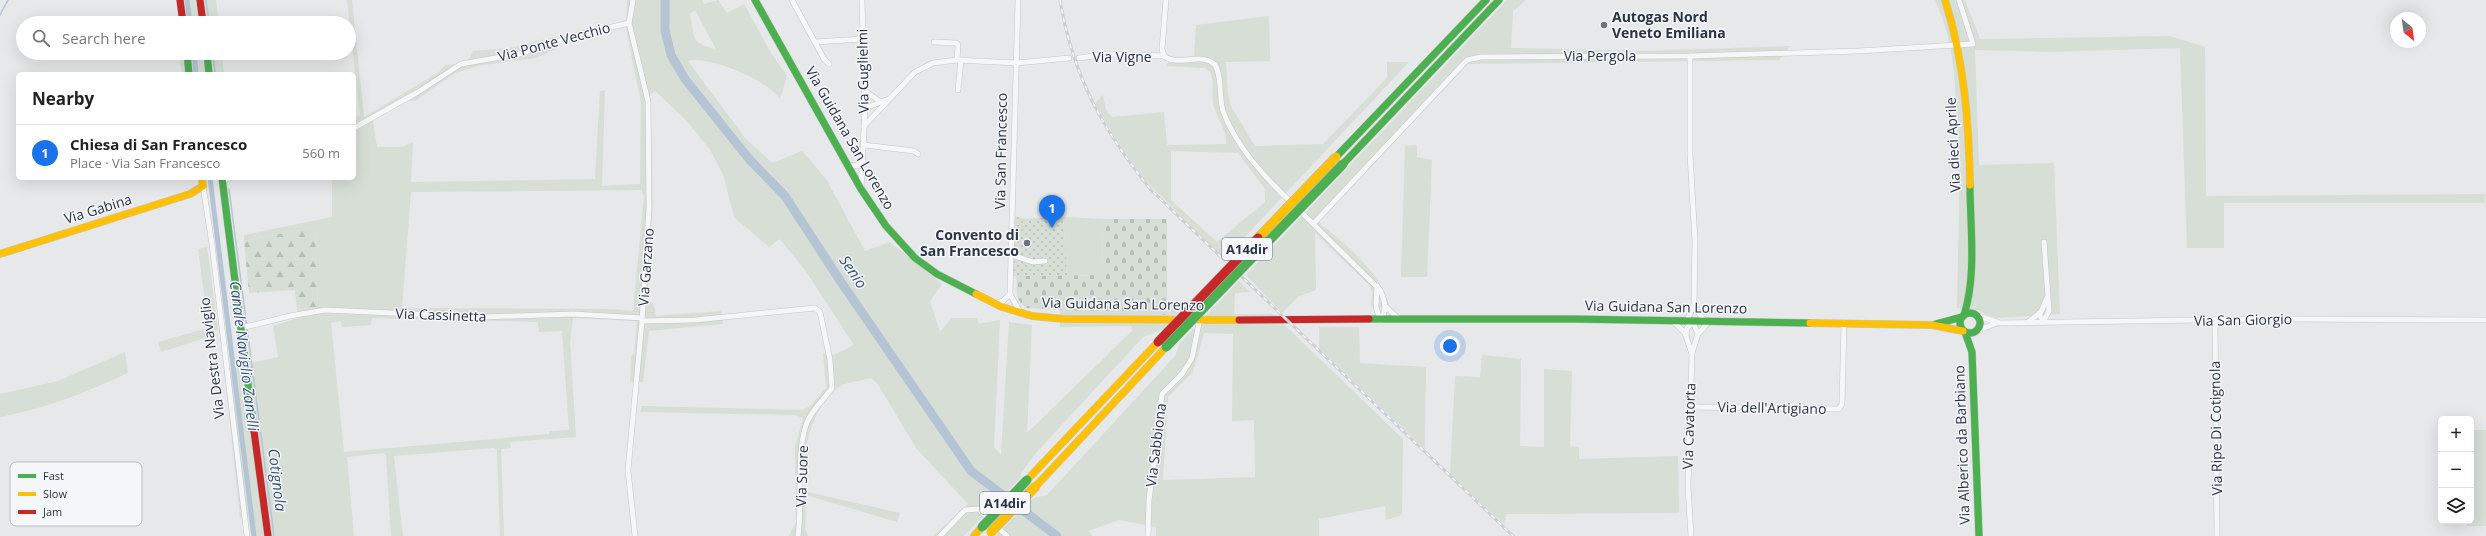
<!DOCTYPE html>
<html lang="en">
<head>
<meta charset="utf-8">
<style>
	:root { --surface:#fff; --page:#f2f2f2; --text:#222; --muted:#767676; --line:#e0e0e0; --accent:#1a73e8 }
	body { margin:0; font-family:"Open Sans",sans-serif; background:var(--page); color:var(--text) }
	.controls { position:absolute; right:12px; bottom:12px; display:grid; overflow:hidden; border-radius:6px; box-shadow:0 4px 16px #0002 }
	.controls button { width:36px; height:36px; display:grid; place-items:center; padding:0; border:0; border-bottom:1px solid var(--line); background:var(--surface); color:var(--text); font:20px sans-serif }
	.compass { position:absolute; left:2390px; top:12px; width:36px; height:36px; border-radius:50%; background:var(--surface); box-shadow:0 4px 16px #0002; rotate:151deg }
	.you { position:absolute; left:1450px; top:346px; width:14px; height:14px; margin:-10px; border:3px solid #fff; border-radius:50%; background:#1a73e8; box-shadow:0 0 0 6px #1a73e833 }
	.badge { display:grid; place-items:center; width:26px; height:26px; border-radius:50%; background:var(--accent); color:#fff; font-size:13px; font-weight:700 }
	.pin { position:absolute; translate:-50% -33px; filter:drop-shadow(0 1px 2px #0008) }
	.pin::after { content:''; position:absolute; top:21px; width:14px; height:12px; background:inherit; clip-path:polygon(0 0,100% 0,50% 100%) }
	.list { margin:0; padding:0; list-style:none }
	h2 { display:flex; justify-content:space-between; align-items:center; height:52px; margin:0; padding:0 16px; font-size:17px }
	h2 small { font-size:13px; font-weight:400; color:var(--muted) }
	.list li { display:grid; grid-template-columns:26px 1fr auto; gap:12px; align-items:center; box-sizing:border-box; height:56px; padding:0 16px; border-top:1px solid var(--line) }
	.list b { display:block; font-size:15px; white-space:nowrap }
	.list p { margin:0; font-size:13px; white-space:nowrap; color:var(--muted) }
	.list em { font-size:13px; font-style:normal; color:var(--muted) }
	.icon { flex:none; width:22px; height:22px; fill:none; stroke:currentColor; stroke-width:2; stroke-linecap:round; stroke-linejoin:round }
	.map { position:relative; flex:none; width:2486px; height:536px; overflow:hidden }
	.search { position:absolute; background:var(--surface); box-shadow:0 4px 16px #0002; left:16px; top:16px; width:340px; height:44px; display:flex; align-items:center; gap:10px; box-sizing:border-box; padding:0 14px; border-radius:22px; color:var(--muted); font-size:15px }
	.panel { position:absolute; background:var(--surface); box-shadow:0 4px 16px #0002; left:16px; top:72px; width:340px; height:108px; border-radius:6px }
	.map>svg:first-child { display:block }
</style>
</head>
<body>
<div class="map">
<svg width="2486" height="536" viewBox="0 0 2486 536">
	<defs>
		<pattern id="forest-firs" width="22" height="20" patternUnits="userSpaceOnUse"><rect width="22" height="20" fill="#d6ded6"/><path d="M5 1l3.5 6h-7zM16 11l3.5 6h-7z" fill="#b8bfb9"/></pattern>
		<pattern id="cemetery-stones" width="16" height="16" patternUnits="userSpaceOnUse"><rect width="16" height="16" fill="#d6ded6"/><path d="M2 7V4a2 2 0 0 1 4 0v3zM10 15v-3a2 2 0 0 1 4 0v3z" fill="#b8bfb9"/></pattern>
		<pattern id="garden-dots" width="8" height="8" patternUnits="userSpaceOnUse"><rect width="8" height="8" fill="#d6ded6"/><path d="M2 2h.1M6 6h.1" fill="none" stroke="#b8bfb9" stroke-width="1.8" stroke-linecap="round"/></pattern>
	</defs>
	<rect width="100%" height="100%" fill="#e6e8ea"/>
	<!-- grass -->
	<g fill="#d6ded6" fill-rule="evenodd">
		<polygon points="177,0 216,0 219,23 180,23"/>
		<path d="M347 0H352L364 117 439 72 445 65 467 64 473 51 509 48 554 37 557 48 536 58 478 66 455 73 415 101 401 99 372 116 377 147H402L413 142 411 182 595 179 600 91 605 90 602 186 640 184 641 103 626 29 627 0H702L704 4 718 0 727 13 744 4 771 53 787 76 780 99C770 81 708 55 688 61L745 138 772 163 802 151 826 179 865 251 890 242 942 284 930 301 940 332 952 318H977L979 324 1000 320 994 447 1001 455 1009 322 1032 325 1027 433 1133 330 1131 326 1060 327V309L1167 315V306L1184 305 1164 329 1143 337 1036 453 1021 473V477L964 536H933L968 504 917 449 877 383 871 378C861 381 843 382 836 389 808 414 802 456 803 491L900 513 897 522 806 495 805 529 808 536H789L796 522 795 447 803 418 795 415 640 412 642 406 802 410 810 406 826 388 823 353 834 355 854 345 805 270 780 239 769 247 734 217 723 174 710 150 686 120 655 91 650 94 653 203 647 301 653 303 656 316 721 311 723 324 649 331 643 382H630L631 356 634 354 637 321 573 318 570 342 576 437 510 442 511 448 501 449 504 536H500L497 450 494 448 394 456 403 536H391L386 455 383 453 347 457 354 536H251L248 517 240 518 224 369 278 357 273 326 298 318 297 310 318 307 315 227 244 241V235L332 217V178H354V118L360 115ZM695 10 716 49C690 43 695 39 690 14ZM642 190 644 197 633 311 612 309 402 308 411 192ZM372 318 538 322 539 332 562 331 569 430 549 431V434L344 452 331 323 341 321 342 327 371 325Z"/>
		<path d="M1507 0H1526L1513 11 1511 48 1645 51 1790 46 1779 60 1468 64 1320 221 1321 225C1347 244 1383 276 1390 308L1371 307 1372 293 1370 286 1315 233 1316 290 1299 296 1282 313 1246 275Z"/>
		<path d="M1935 0H1965L1980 39 2170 36 2205 47 2206 196 2485 194V203H2224V248H2187L2180 48 2049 52 1975 50 1979 165 2054 163 2060 314 1997 318 1986 315 1979 310 1957 308C1958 244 1961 180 1957 116 1954 73 1954 41 1935 0Z"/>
		<path d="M1269 16 1270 61 1226 62 1228 95 1231 106 1255 146 1323 144 1387 78V62H1409L1224 259 1145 180 1117 141 1095 103 1103 95 1106 110 1112 117 1164 112 1167 145 1226 144C1227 128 1216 118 1213 103 1211 93 1215 80 1210 72L1205 68 1167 66 1169 57H1194L1196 25ZM1171 151 1238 153 1265 189V202L1217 242 1171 200Z"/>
		<polygon points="178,53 222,53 224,74 182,74"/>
		<polygon points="1417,145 1417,157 1432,160 1427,277 1401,277 1405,146"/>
		<polygon points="1063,217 1102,219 1103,275 1067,275"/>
		<polygon points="207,247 218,329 208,337 161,352 158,342 204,329 208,323 198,249"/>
		<path d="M1239 281 1250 292 1235 293 1234 314H1273L1403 439 1402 515 1386 520 1385 506 1319 519V536H1156V527L1119 520 1088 531 1093 536H995L1033 498 1047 495 1175 356 1180 343ZM1204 333 1233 334 1232 421 1254 420 1255 477 1163 480 1168 397 1193 372Z"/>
		<polygon points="1319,327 1359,327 1360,363 1426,367 1425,449 1319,348"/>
		<path d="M125 352 128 373C87 392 44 409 0 417V394L58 381Z"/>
		<polygon points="1482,355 1521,359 1520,446 1544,447 1544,369 1572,371 1570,446 1579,447 1579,459 1678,456 1679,513 1506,514 1505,525 1450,474 1455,376 1480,377"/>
		<polygon points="2471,430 2486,430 2486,526 2467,526 2467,521 2471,521"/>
	</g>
	<!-- forest -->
	<polygon fill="url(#forest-firs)" points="315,227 318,307 297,310 295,290 249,293 244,241"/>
	<!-- cemetery -->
	<path fill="url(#cemetery-stones)" d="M1102 219H1167V315L1027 308C1014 300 1017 290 1017 276L1103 275Z"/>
	<!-- garden -->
	<polygon fill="url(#garden-dots)" points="1013,216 1027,219 1063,217 1067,275 1011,276"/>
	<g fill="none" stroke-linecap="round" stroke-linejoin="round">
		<!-- stream -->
		<g stroke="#b4c4d5" stroke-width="1.5">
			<polyline points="206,0 209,23"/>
			<polyline points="0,15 8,0"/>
			<polyline points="213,53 215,74"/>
			<polyline points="229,189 274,536"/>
		</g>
		<!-- canal -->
		<g stroke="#b4c4d5" stroke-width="5">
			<polyline points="187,0 190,23"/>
			<polyline points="194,53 196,74"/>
			<polyline points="210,178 254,536"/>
		</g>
		<!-- river -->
		<polyline stroke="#b4c4d5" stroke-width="9" points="665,0 665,30 671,55 685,79 749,159 785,196 841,282 971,471 1057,536"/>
		<!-- street casing -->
		<g stroke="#c4c6c8" stroke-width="6">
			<g id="street">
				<polyline points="633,0 629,23 648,101 649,208 642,321 628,470 635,536"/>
				<polyline points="792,0 824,59 829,64"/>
				<polyline points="1018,0 1010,294 1020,312"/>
				<polyline points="815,42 862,39"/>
				<polyline points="934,42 956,43 958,45 957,60"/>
				<path d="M1164 56C1177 67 1201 52 1214 64 1222 71 1219 100 1223 111 1236 147 1265 178 1292 203"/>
				<polyline points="1164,56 1162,49 1166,0"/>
				<polyline points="1079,58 1108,54 1164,56"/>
				<polyline points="864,90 879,101"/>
				<polyline points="958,90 961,60"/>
				<polyline points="865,108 889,99"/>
				<polyline points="864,126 915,72 933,63 957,60 1017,63 1069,58"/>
				<polyline points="354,128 418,92 461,64 519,54 578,35 629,23"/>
				<polyline points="864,145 914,151 918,154"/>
				<polyline points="847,165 857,166 861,160"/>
				<polyline points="223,181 229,178"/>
				<polyline points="203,186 212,244 247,536"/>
				<polyline points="861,189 865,108 862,0"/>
				<path d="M1298 209 1380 290C1385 300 1388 311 1380 320"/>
				<polyline points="1314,223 1467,60 1481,57 1690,56 1859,51 1973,44 1959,0"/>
				<polyline points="1012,255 1033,262 1045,261"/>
				<polyline points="1377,286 1376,307 1380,320"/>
				<polyline points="996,303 1003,301 1010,294"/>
				<polyline points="1385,306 1399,319"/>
				<polyline points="1694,306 1705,322"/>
				<polyline points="2039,313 2043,322 2049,311 2044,242"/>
				<polyline points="1978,316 2000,323 2266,319 2486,320"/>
				<polyline points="2215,320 2217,536"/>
				<path d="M642 321 695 320 815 308 820 312 830 360 832 388C825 398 813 409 808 420 795 448 803 503 798 536"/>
				<polyline points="1674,322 1685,333 1692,354 1688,486 1691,536"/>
				<polyline points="1686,322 1694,306 1695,241 1690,154 1690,56"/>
				<polyline points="2028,322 2041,312 2047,298"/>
				<polyline points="241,328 290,316 325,310 483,317 573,314 642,318"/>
				<polyline points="1979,330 1997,323"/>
				<polyline points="1686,335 1687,328 1693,322 1698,334"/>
				<polyline points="1692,353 1698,334 1709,322"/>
				<polyline points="1689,407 1839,409 1842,404 1844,323"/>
				<polyline points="940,536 965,510 978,509 1007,536"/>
				<polyline points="1148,536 1149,500 1162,394 1182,374 1192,358 1200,318"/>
			</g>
		</g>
		<!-- fast casing -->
		<g stroke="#c4c6c8" stroke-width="8">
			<g id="fast">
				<polyline points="755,0 861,189 886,226 915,258 937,274 976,294"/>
				<polyline points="187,53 189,74"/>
				<polyline points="207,53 209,74"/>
				<polyline points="1336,157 1486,0"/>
				<polyline points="1343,164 1499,0"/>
				<polyline points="222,178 254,431"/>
				<circle cx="1970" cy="323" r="10"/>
				<path d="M1964 315C1977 274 1970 227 1970 185"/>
				<polyline points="1369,319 1573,319 1810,323"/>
				<polyline points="1936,324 1962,317"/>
				<polyline points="1965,332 1972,352 1979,536"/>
			</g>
		</g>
		<!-- slow casing -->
		<g stroke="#c4c6c8" stroke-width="8">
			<g id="slow">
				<path d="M1945 0C1964 60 1969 122 1970 185"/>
				<polyline points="0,254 190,194 203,186 202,178"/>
				<polyline points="976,294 1002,307 1032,316 1064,319 1239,320"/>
				<polyline points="1810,323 1932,325 1963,331"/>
				<polyline points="1027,480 1158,342"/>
				<polyline points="1036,486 1166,347"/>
				<polyline points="974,536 982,527"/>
			</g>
		</g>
		<!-- jam casing -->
		<g stroke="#c4c6c8" stroke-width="8">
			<g id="jam">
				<polyline points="180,0 183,23"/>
				<polyline points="200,0 203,23"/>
				<polyline points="1239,320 1369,319"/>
				<polyline points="254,431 268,536"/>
			</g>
		</g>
		<!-- street -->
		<use href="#street" stroke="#f5f6f7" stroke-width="5"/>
		<!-- fast -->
		<use href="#fast" stroke="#4caf50" stroke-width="7"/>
		<!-- slow -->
		<use href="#slow" stroke="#ffc107" stroke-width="7"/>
		<!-- jam -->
		<use href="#jam" stroke="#c62828" stroke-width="7"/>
		<!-- rail casing -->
		<g stroke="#cecfd2" stroke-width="3">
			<path id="rail" d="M1060 0C1073 77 1103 130 1151 190L1513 536"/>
		</g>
		<!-- rail -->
		<use href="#rail" stroke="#f4f6f9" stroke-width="1.5" stroke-dasharray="4.5" stroke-linecap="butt"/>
		<!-- fast-bridge casing -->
		<g stroke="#b8bbbf" stroke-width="10" stroke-linecap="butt">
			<g id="fast-bridge">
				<polyline points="1166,347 1343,164"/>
				<polyline points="982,527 1027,480"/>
			</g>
		</g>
		<!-- slow-bridge casing -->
		<g stroke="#b8bbbf" stroke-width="10" stroke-linecap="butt">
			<g id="slow-bridge">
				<polyline points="1258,238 1336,157"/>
				<polyline points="991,532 1036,486"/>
			</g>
		</g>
		<!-- jam-bridge casing -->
		<g stroke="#b8bbbf" stroke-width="10" stroke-linecap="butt">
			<polyline id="jam-bridge" points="1158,342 1258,238"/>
		</g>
		<!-- fast-bridge -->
		<use href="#fast-bridge" stroke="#4caf50" stroke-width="9"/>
		<!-- slow-bridge -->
		<use href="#slow-bridge" stroke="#ffc107" stroke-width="9"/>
		<!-- jam-bridge -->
		<use href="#jam-bridge" stroke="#c62828" stroke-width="9"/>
	</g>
	<!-- markers -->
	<g fill="#6c737f" stroke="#f4f6f9" stroke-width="1.5">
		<circle cx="1604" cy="25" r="4"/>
		<circle cx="1027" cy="243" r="4"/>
	</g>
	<g text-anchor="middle" stroke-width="3" stroke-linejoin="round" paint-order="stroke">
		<!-- shield labels -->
		<g fill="#f4f6f9" stroke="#676e7b" stroke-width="1">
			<rect x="1222" y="238" width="50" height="22" rx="3"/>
			<rect x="980" y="492" width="50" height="22" rx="3"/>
		</g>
		<g font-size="13" font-weight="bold" fill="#2b3445">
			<text x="1247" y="254">A14dir</text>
			<text x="1005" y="508">A14dir</text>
		</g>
		<!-- poi labels -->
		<g font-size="14" font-weight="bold" fill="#2b3445" stroke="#f4f6f9" text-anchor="start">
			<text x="1612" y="22">Autogas Nord<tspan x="1612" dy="16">Veneto Emiliana</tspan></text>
			<text x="1019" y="240" text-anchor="end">Convento di<tspan x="1019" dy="16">San Francesco</tspan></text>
		</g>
		<!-- street labels -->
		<g font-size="14" fill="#2b3445" stroke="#f4f6f9">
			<text transform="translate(554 42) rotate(-15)" y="5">Via Ponte Vecchio</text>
			<text x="1600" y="61">Via Pergola</text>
			<text x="1122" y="62">Via Vigne</text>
			<text transform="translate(863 71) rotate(-91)" y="5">Via Guglielmi</text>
			<text transform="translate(850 138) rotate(60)" y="5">Via Guidana San Lorenzo</text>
			<text transform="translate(1953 145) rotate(-93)" y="5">Via dieci Aprile</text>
			<text transform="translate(1001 151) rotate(-89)" y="5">Via San Francesco</text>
			<text transform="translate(98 209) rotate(-17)" y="5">Via Gabina</text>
			<text transform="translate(646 267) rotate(-86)" y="5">Via Garzano</text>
			<text transform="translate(1123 304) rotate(1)" y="5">Via Guidana San Lorenzo</text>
			<text transform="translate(1666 307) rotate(1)" y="5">Via Guidana San Lorenzo</text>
			<text transform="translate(441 315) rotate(2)" y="5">Via Cassinetta</text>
			<text transform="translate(2243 320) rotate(-1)" y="5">Via San Giorgio</text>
			<text transform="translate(212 358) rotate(-97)" y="5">Via Destra Naviglio</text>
			<text transform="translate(1772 408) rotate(1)" y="5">Via dell'Artigiano</text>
			<text transform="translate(1689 426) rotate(-88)" y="5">Via Cavatorta</text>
			<text transform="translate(2216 428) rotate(-91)" y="5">Via Ripe Di Cotignola</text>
			<text transform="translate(1156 445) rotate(-83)" y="5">Via Sabbiona</text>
			<text transform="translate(1962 445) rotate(-92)" y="5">Via Alberico da Barbiano</text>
			<text transform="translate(802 476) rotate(-88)" y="5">Via Suore</text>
		</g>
		<!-- water labels -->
		<g font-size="15" font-style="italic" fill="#34527a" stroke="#f4f6f9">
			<text transform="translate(853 272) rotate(56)" y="5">Senio</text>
			<text transform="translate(244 356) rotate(83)" y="5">Canale Naviglio Zanelli</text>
			<text transform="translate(277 480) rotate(83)" y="5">Cotignola</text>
		</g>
	</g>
	<!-- legend -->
	<rect x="10" y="462" width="132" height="64" rx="6" fill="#f4f6f9" stroke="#b8bcc3" stroke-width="1"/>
	<rect x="18" y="474" width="18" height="4" fill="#4caf50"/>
	<rect x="18" y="492" width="18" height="4" fill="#ffc107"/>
	<rect x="18" y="510" width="18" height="4" fill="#c62828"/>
	<g font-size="11" fill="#2b3445">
		<text x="43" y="480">Fast</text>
		<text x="43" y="498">Slow</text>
		<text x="43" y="516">Jam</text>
	</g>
</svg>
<div class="controls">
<button>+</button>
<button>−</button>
<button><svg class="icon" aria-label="layers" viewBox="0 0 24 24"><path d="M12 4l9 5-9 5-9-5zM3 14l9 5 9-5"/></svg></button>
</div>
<svg class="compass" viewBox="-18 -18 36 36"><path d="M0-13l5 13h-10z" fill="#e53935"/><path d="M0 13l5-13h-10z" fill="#767676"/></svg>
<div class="you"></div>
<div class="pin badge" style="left:1052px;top:228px">1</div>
<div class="search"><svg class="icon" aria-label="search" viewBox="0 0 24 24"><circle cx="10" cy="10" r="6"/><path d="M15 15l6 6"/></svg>Search here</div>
<section class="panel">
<h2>Nearby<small></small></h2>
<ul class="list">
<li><span class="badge">1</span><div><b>Chiesa di San Francesco</b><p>Place · Via San Francesco</p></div><em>560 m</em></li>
</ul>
</section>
</div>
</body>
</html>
